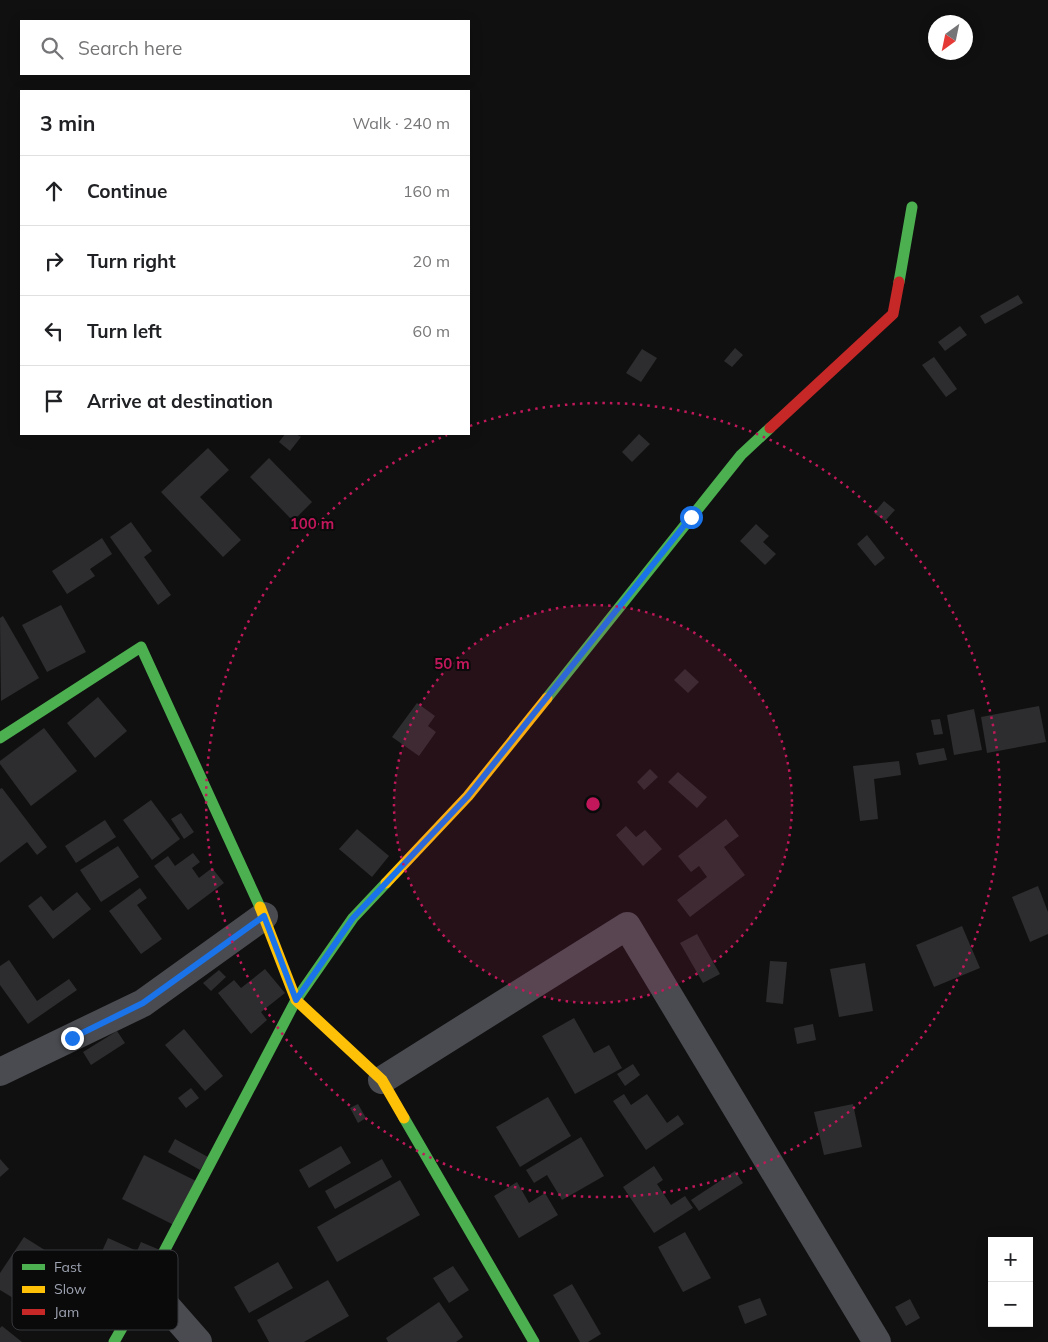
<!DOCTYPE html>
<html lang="en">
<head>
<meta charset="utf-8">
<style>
	:root { --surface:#fff; --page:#f2f2f2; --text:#202124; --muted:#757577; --line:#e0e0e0 }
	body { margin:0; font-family:Mulish,sans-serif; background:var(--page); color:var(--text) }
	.controls { position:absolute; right:15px; bottom:15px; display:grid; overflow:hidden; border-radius:0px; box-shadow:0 2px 12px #0003 }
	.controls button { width:45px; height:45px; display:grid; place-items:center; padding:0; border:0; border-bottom:1px solid var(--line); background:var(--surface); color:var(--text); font:25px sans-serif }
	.compass { position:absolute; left:928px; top:15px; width:45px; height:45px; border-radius:50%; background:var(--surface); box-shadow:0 2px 12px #0003; rotate:213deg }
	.stop { position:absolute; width:15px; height:15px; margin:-11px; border:4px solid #1a73e8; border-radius:50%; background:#fff }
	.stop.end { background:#1a73e8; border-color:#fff; box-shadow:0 1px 5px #0008 }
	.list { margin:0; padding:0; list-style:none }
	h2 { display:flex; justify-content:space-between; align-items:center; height:65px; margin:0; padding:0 20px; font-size:21px }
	h2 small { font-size:16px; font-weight:400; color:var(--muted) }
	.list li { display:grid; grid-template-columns:32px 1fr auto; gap:15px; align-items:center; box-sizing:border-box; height:70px; padding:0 20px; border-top:1px solid var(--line) }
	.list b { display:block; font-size:19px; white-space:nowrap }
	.list em { font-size:16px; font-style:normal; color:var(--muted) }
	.icon { flex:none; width:28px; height:28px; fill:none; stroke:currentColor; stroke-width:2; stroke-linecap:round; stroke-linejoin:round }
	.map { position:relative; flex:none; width:1048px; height:1342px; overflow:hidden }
	.search { position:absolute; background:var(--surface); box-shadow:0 2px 12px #0003; left:20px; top:20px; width:450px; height:55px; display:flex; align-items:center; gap:12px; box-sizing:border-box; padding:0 18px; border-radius:0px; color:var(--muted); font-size:19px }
	.panel { position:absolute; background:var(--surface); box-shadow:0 2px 12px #0003; left:20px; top:90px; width:450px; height:345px; border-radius:0px }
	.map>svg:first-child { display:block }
</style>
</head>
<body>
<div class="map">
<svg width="1048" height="1342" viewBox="0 0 1048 1342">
	<rect width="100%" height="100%" fill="#101010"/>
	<!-- building -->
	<g fill="#2d2d2f">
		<polygon points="1018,295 1023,303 985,324 980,316"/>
		<polygon points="960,326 967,335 945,351 938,342"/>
		<polygon points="735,348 743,355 732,367 724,361"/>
		<polygon points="642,349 657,358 641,382 626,373"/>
		<polygon points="934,357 957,389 946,397 922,365"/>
		<polygon points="285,434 296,434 301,437 290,451 279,442"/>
		<polygon points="639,434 650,444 632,462 622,452"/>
		<polygon points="208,448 229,470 200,497 241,540 223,557 161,492"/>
		<polygon points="269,458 312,502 293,521 250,477"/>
		<polygon points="884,501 895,510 885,521 874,513"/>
		<polygon points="131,522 152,551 144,557 171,595 158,605 110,537"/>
		<polygon points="756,524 769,536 763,542 776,554 765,565 740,541"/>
		<polygon points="867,535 885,558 875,566 857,544"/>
		<polygon points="102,538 112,554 90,569 95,576 67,594 52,571"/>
		<polygon points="61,605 86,652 47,672 22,625"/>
		<polygon points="3,616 39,678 1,701 0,618"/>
		<polygon points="685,669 699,682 688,693 674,680"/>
		<polygon points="98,697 127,731 95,758 67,723"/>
		<polygon points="417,703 435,716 428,726 436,732 419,756 392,737"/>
		<polygon points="1039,706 1046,742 987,753 981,717"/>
		<polygon points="974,709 982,750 954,755 947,715"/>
		<polygon points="940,719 943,734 934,735 931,720"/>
		<polygon points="44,728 77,771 31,806 0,764 0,761"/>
		<polygon points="944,748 947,760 919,765 916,753"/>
		<polygon points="899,761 901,775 874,779 878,819 860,821 853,766"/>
		<polygon points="650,769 658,777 644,790 637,782"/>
		<polygon points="678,772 707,797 697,808 668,782"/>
		<polygon points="2,788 47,847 37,855 27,842 0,863 0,789"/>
		<polygon points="151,800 180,839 152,860 123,820"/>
		<polygon points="181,813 194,832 184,839 171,819"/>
		<polygon points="726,819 739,836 724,847 745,875 690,917 677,900 707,877 699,866 691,872 678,856"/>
		<polygon points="105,820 116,837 76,863 65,846"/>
		<polygon points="626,826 636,837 645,830 662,849 643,866 616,835"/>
		<polygon points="357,829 389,856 372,877 339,849"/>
		<polygon points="118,846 139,877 101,902 80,870"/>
		<polygon points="193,853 200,862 192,868 199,878 212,868 224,883 188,910 154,866 168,856 175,866"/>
		<polygon points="1038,886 1048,912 1048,934 1030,942 1012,897"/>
		<polygon points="140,888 147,898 137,905 162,939 141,954 109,911"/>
		<polygon points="77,892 91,909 53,939 28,906 41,896 53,911"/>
		<polygon points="962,926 980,968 934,987 916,945"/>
		<polygon points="697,934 720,974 703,983 680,943"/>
		<polygon points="9,960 37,1001 69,979 77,990 28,1024 0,985 0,966"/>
		<polygon points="770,961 787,962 783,1004 766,1002"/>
		<polygon points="865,963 873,1011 839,1017 830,969"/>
		<polygon points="265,969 285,993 261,1012 267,1020 251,1034 218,993 234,980 241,988"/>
		<polygon points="219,970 226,977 211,991 203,983"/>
		<polygon points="574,1018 594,1053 609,1045 622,1068 575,1094 542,1036"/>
		<polygon points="813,1024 816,1040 797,1044 794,1028"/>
		<polygon points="184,1029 223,1076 205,1091 165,1045"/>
		<polygon points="117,1031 125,1043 91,1065 83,1052"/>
		<polygon points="633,1064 640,1075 625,1086 617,1074"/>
		<polygon points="191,1088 199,1098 186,1108 178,1098"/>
		<polygon points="624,1094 631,1105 647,1094 667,1123 678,1115 684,1124 646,1150 613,1101"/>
		<polygon points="548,1097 571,1136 520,1167 496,1127"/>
		<polygon points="358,1104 366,1118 358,1123 350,1108"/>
		<polygon points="853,1104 862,1147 824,1155 814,1112"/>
		<polygon points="581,1137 604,1176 562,1200 547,1175 534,1183 526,1170"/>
		<polygon points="175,1139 208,1157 200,1170 168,1152"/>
		<polygon points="341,1146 351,1163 309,1188 299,1170"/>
		<polygon points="144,1155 196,1181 174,1225 122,1199"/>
		<polygon points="0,1159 9,1169 0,1177"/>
		<polygon points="382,1159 392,1177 335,1209 325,1191"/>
		<polygon points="654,1166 663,1180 657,1184 671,1205 685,1196 693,1208 654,1233 623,1187"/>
		<polygon points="735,1171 743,1183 699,1211 691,1200"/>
		<polygon points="400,1180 420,1215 337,1262 317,1227"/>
		<polygon points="517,1182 529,1203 545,1193 558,1215 519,1238 494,1196"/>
		<polygon points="685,1232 711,1278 683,1292 658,1247"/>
		<polygon points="24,1237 59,1259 28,1307 0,1290 0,1273"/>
		<polygon points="108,1238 137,1251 141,1242 160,1250 139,1297 91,1276"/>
		<polygon points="278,1262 293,1288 249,1313 234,1287"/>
		<polygon points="453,1266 469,1290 449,1303 433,1278"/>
		<polygon points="328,1280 349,1316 304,1342 269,1342 257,1320"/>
		<polygon points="572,1284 601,1334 588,1342 580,1342 553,1295"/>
		<polygon points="760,1298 767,1315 745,1324 738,1306"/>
		<polygon points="910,1299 920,1318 906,1326 895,1307"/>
		<polygon points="439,1302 463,1337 456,1342 388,1342 386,1338"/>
		<polygon points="2,1326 22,1342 0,1342 0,1328"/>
	</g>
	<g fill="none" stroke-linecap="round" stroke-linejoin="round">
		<!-- street -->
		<g stroke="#4a4b50" stroke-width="28">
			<polyline points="0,1072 143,1003 264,916"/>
			<polyline points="382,1080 627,926 877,1342"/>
			<polyline points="147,1284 198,1342"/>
		</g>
		<!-- fast -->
		<g stroke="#4caf50" stroke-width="11">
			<polyline points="899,282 912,207"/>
			<polyline points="547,698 741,455 770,428"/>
			<polyline points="0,738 141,647 260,907"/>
			<polyline points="404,1118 534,1342"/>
			<polyline points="114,1342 147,1284 296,1000 353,918 386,883"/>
		</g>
		<!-- slow -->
		<g stroke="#ffc107" stroke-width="11">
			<polyline points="386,883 468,796 547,698"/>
			<polyline points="260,907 296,1000 382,1080 404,1118"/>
		</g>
		<!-- jam -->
		<polyline stroke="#c62828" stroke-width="11" points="770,428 893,314 899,282"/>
	</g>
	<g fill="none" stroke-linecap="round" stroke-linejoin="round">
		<!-- route -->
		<polyline stroke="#1a73e8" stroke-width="6" points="72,1038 143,1003 264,916 296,1000 353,918 468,796 691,517"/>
	</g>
	<!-- distance rings -->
	<circle cx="593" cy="804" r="199" fill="#c2185b" fill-opacity=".12"/>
	<g fill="none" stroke="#c2185b" stroke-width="2.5" stroke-dasharray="2.5 5">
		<circle cx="593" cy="804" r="199"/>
		<path d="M470 426A397 397 0 1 1 447 435"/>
	</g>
	<!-- legend -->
	<rect x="12" y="1250" width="166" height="80" rx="8" fill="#0a0a0b" stroke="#37383d" stroke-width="1"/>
	<rect x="22" y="1264" width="23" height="6" fill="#4caf50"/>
	<rect x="22" y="1286" width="23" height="7" fill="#ffc107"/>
	<rect x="22" y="1309" width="23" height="6" fill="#c62828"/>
	<g font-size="14" fill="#9fa4b2">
		<text x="54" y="1272">Fast</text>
		<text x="54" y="1294">Slow</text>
		<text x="54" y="1317">Jam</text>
	</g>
	<circle cx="593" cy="804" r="8" fill="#c2185b" stroke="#0a0a0b" stroke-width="2.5"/>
	<g font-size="15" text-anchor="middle" font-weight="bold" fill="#c2185b" stroke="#0a0a0b" stroke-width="4" stroke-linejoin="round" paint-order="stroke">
		<text x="312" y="529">100 m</text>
		<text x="452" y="669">50 m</text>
	</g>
</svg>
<div class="controls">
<button>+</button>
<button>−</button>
</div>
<svg class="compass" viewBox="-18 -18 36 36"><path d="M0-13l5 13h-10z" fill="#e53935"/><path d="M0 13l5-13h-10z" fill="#757577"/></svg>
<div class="stop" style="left:691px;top:517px"></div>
<div class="stop end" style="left:72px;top:1038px"></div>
<div class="search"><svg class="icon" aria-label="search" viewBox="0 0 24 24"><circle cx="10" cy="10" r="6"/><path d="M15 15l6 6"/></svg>Search here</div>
<section class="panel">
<h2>3 min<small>Walk · 240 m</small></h2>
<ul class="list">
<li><svg class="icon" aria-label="ahead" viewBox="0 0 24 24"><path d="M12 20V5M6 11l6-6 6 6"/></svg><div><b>Continue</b></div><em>160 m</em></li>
<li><svg class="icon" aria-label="right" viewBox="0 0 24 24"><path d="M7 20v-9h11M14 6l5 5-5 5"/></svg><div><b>Turn right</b></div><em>20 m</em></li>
<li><svg class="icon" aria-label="left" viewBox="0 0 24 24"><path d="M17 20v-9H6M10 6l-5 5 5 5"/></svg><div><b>Turn left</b></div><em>60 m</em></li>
<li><svg class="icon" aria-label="arrive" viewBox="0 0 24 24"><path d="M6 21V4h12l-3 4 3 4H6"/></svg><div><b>Arrive at destination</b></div></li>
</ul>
</section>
</div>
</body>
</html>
